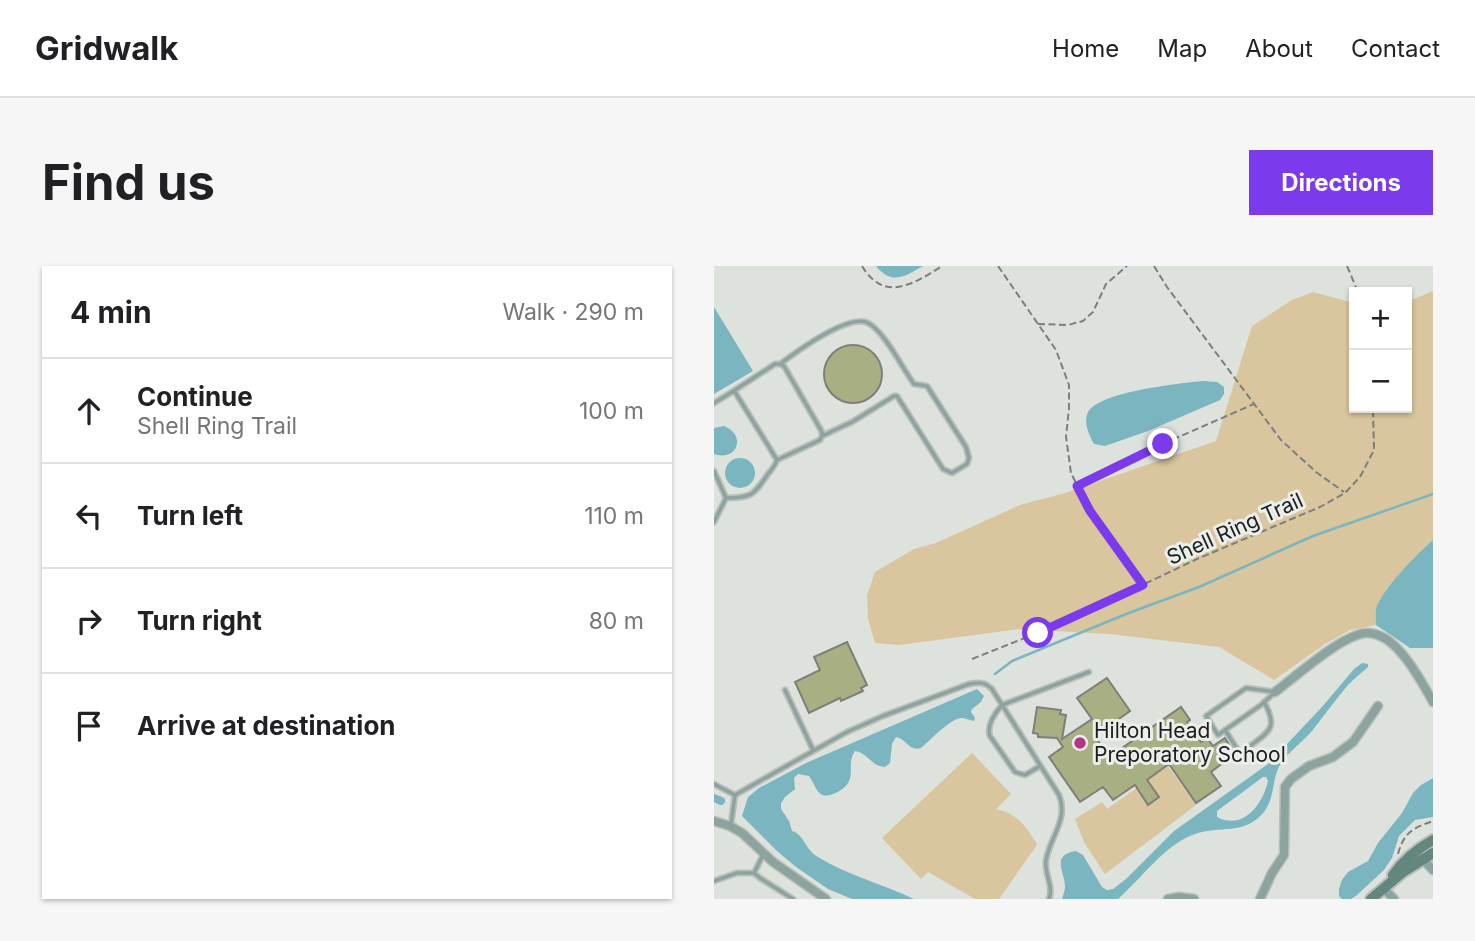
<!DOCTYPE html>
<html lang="en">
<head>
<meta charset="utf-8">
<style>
	:root { --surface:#fff; --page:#f6f6f6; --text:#202124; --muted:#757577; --line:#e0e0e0; --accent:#7c3aed }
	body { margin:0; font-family:Inter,sans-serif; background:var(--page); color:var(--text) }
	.controls { position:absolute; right:21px; top:21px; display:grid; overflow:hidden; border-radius:0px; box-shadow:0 2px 5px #0004 }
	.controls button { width:63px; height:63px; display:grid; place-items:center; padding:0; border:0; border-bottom:2px solid var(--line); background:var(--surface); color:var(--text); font:35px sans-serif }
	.stop { position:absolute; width:21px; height:21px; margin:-16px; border:5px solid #7c3aed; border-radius:50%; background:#fff }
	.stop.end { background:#7c3aed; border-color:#fff; box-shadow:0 2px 7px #0008 }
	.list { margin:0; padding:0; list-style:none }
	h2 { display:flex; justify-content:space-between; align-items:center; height:91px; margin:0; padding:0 28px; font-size:30px }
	h2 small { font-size:23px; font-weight:400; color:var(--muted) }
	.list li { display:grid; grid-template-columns:46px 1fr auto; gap:21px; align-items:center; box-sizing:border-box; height:105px; padding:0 28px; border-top:2px solid var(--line) }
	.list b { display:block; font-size:26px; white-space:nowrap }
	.list p { margin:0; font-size:23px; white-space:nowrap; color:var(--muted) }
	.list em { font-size:23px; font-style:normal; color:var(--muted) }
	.icon { flex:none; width:38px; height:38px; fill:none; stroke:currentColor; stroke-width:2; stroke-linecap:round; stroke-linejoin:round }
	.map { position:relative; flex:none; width:719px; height:633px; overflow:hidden; border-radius:0px }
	header { display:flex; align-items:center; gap:42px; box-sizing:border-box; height:98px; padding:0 35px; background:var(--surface); border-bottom:2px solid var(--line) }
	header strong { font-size:33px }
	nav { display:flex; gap:38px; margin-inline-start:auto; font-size:24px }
	.intro { display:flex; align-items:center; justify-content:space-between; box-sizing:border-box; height:168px; padding:0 42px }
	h1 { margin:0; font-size:49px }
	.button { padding:18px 32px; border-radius:0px; background:var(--accent); color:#fff; font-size:24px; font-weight:700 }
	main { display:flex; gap:42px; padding:0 42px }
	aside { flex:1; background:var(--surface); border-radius:0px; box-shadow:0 2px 5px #0004 }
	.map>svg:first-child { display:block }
</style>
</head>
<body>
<header>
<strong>Gridwalk</strong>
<nav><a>Home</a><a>Map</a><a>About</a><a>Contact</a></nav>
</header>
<div class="intro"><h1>Find us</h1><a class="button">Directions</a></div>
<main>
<aside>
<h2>4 min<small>Walk · 290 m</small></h2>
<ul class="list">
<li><svg class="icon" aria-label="ahead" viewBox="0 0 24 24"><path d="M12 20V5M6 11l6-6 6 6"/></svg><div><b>Continue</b><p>Shell Ring Trail</p></div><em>100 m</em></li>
<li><svg class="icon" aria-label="left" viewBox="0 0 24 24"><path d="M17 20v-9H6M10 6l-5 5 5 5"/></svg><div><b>Turn left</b></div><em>110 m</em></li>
<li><svg class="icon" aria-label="right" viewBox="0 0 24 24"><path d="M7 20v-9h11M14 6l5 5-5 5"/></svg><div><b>Turn right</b></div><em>80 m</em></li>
<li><svg class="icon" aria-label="arrive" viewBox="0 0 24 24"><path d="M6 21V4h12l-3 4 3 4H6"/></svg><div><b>Arrive at destination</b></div></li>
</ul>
</aside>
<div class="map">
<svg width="719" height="633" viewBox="0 0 719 633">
	<rect width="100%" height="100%" fill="#dde2dd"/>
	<!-- green -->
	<g fill="#d9c59e">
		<path d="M719 25V274C704 287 667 324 662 343 661 348 662 354 662 359L636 364 611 378 560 414 505 381 396 368 305 363 185 379 161 377 154 353 153 329 161 306 200 283 222 277 306 239 351 227 502 175 538 60 578 34 599 26 640 37V142H693V36Z"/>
		<path d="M258 487 297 528 282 543C303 547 314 562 323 579L285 633H261L214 606 207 613 168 572Z"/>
		<polygon points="454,500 482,539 391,608 370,576 361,553 388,536 393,543"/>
	</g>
	<!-- water -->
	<g fill="#7bb5c0" fill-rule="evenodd">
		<path d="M162 0H209C191 10 178 20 162 0Z"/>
		<polygon points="0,41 39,105 0,128"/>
		<path d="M489 115 503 116 510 121V128L506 134 434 165 391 180 380 178C375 169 369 156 374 146 384 126 467 117 489 115Z"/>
		<path d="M10 160C33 169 23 196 0 188V162Z"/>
		<circle cx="26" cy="207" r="15"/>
		<path d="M719 274V382H696L662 359C662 354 661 348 662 343 667 324 704 287 719 274Z"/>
		<path d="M648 397 654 398V401C647 407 640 413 634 419 621 434 610 450 598 465 588 476 576 485 568 496 557 510 562 531 550 546 530 570 506 559 481 568 451 578 428 612 404 633H348C349 631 351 623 351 621 351 606 336 589 362 585L369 589 388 621 393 624 399 623 412 613 460 565 554 498 608 441 640 403ZM549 511H552L554 515C549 538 529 565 503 551V545Z"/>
		<path d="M263 423 270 430 267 436 258 443 257 446 261 452 260 455C256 454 253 453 249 452 237 451 217 474 207 482 195 486 193 473 182 471L178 478 176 497 171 501C158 501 154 487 141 485 130 500 148 516 119 528 103 534 103 521 95 510L84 508 80 512 81 523 71 531 67 537V543L75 555 78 565C91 569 91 584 104 591 135 610 169 618 200 633H138L114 623 82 601 63 585 28 550 34 531 45 522 92 497Z"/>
		<polygon points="719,512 719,551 701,554 685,570 678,592 670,604 643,629 637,633 628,633 625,630 625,623 628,614 634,606 654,595 664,577 688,547 699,527 707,519"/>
	</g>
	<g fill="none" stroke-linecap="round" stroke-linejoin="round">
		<!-- stream -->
		<polyline stroke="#7bb5c0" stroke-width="2.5" points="281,408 298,395 412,348 485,321 599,270 719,228"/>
		<!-- canal -->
		<polyline stroke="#7bb5c0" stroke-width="8" points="0,532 7,535"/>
	</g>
	<!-- building -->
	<g fill="#a7af83" stroke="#7e7f7a" stroke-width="2">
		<circle cx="139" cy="108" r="29"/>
		<polygon points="133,376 153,419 147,422 149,425 127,435 126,432 95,447 81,416 106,404 100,391"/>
		<polygon points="393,412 416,445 381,470 395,491 467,441 476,454 473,456 487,476 493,472 499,480 511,472 518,484 511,489 514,493 497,506 507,520 482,537 455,498 433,514 445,531 434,539 421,519 399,534 389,521 366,536 335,491 349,481 343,472 324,471 324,468 319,467 323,441 347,444 346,448 352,449 348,473 378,453 363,432"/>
	</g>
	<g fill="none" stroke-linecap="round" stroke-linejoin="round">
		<!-- lane casing -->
		<g stroke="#babfba" stroke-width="7">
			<g id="lane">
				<path d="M66 98C82 86 135 47 154 57 170 65 189 103 200 118L213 120 252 181 255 192 253 198 238 207 229 203 183 130H180L138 156 108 170"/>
				<polyline points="18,126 61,98 66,98 70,100 108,166 108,170 106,174 63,194"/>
				<path d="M0 137 18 126H21L63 194C61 200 58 203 54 208 40 228 39 232 12 232"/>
				<polyline points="0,205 12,232 0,256"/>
				<polygon points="532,422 561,426 547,439 504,469 492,450"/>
				<polyline points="71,424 99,484"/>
				<path d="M511 464 525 486 530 485C551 467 567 465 550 436"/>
				<path d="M326 500 311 509 301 506 276 470C272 459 281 447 288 439L375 406"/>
				<path d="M0 518 21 529 133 466 169 450 255 418C265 416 271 416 278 423L345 529C355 553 336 571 332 594 330 608 340 620 335 633"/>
				<polyline points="17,558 21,529"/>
				<polyline points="49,589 40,607 46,612 79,633"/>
				<polyline points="0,615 23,607 40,607"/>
			</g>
		</g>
		<!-- street casing -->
		<g stroke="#babfba" stroke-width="11">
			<g id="street">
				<path d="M561 426C581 411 630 367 653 367 668 367 681 379 689 389 701 403 710 420 719 436"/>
				<polyline points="0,555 16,560 28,567 59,596 112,633"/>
				<polyline points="706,590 719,604"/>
				<polyline points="669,622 680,633"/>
				<polyline points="454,633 465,631 480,633"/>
				<polyline points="546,633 558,607 570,589 571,521 577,513 595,500 619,491 639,476 664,440"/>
			</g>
		</g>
		<!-- secondary casing -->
		<g stroke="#babfba" stroke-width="14">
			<g id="secondary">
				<path d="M679 609C690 593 703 583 719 574"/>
				<polyline points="657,633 689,606 719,587"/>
			</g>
		</g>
		<!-- path -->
		<g stroke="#7c7f7c" stroke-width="2" stroke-dasharray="7 3.5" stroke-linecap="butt">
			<path d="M148 0C170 37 200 18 228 0"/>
			<polyline points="284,0 342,84 355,119 355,142 352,171 357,207 376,245 429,318"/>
			<polyline points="440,0 453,21 567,174 602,206 630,226"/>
			<polyline points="633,0 644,26"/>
			<polyline points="324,58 354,59 369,55 379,46 392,18 413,0"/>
			<polyline points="364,219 428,187 540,138"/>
			<polyline points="258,393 346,358 483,293 606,241 631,227 646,211 660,184 659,142"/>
			<path d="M684 588C690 566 699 562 719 555"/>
		</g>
		<!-- lane -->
		<use href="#lane" stroke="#8ca49f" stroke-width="3.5"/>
		<!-- street -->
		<use href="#street" stroke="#8ca49f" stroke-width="8"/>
		<!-- secondary -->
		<use href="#secondary" stroke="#63877f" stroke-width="10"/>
	</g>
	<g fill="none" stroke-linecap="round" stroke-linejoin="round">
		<!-- route -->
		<polyline stroke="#7c3aed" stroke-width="9" points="324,367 429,319 376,245 363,220 449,178"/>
	</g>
	<!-- markers -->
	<circle fill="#b53682" stroke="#eaefeb" stroke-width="2.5" cx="366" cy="477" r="7"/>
	<g text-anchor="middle" stroke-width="6" stroke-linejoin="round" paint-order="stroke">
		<!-- street labels -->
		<g font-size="21" fill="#1c1e1c" stroke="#eaefeb">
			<text transform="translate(521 263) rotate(-24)" y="7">Shell Ring Trail</text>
		</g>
		<!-- poi labels -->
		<g font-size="21" fill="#1c1e1c" stroke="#eaefeb" text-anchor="start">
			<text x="380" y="472">Hilton Head<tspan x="380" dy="24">Preporatory School</tspan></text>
		</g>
	</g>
</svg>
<div class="controls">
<button>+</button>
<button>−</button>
</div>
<div class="stop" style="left:324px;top:367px"></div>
<div class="stop end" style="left:449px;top:178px"></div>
</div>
</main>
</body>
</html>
